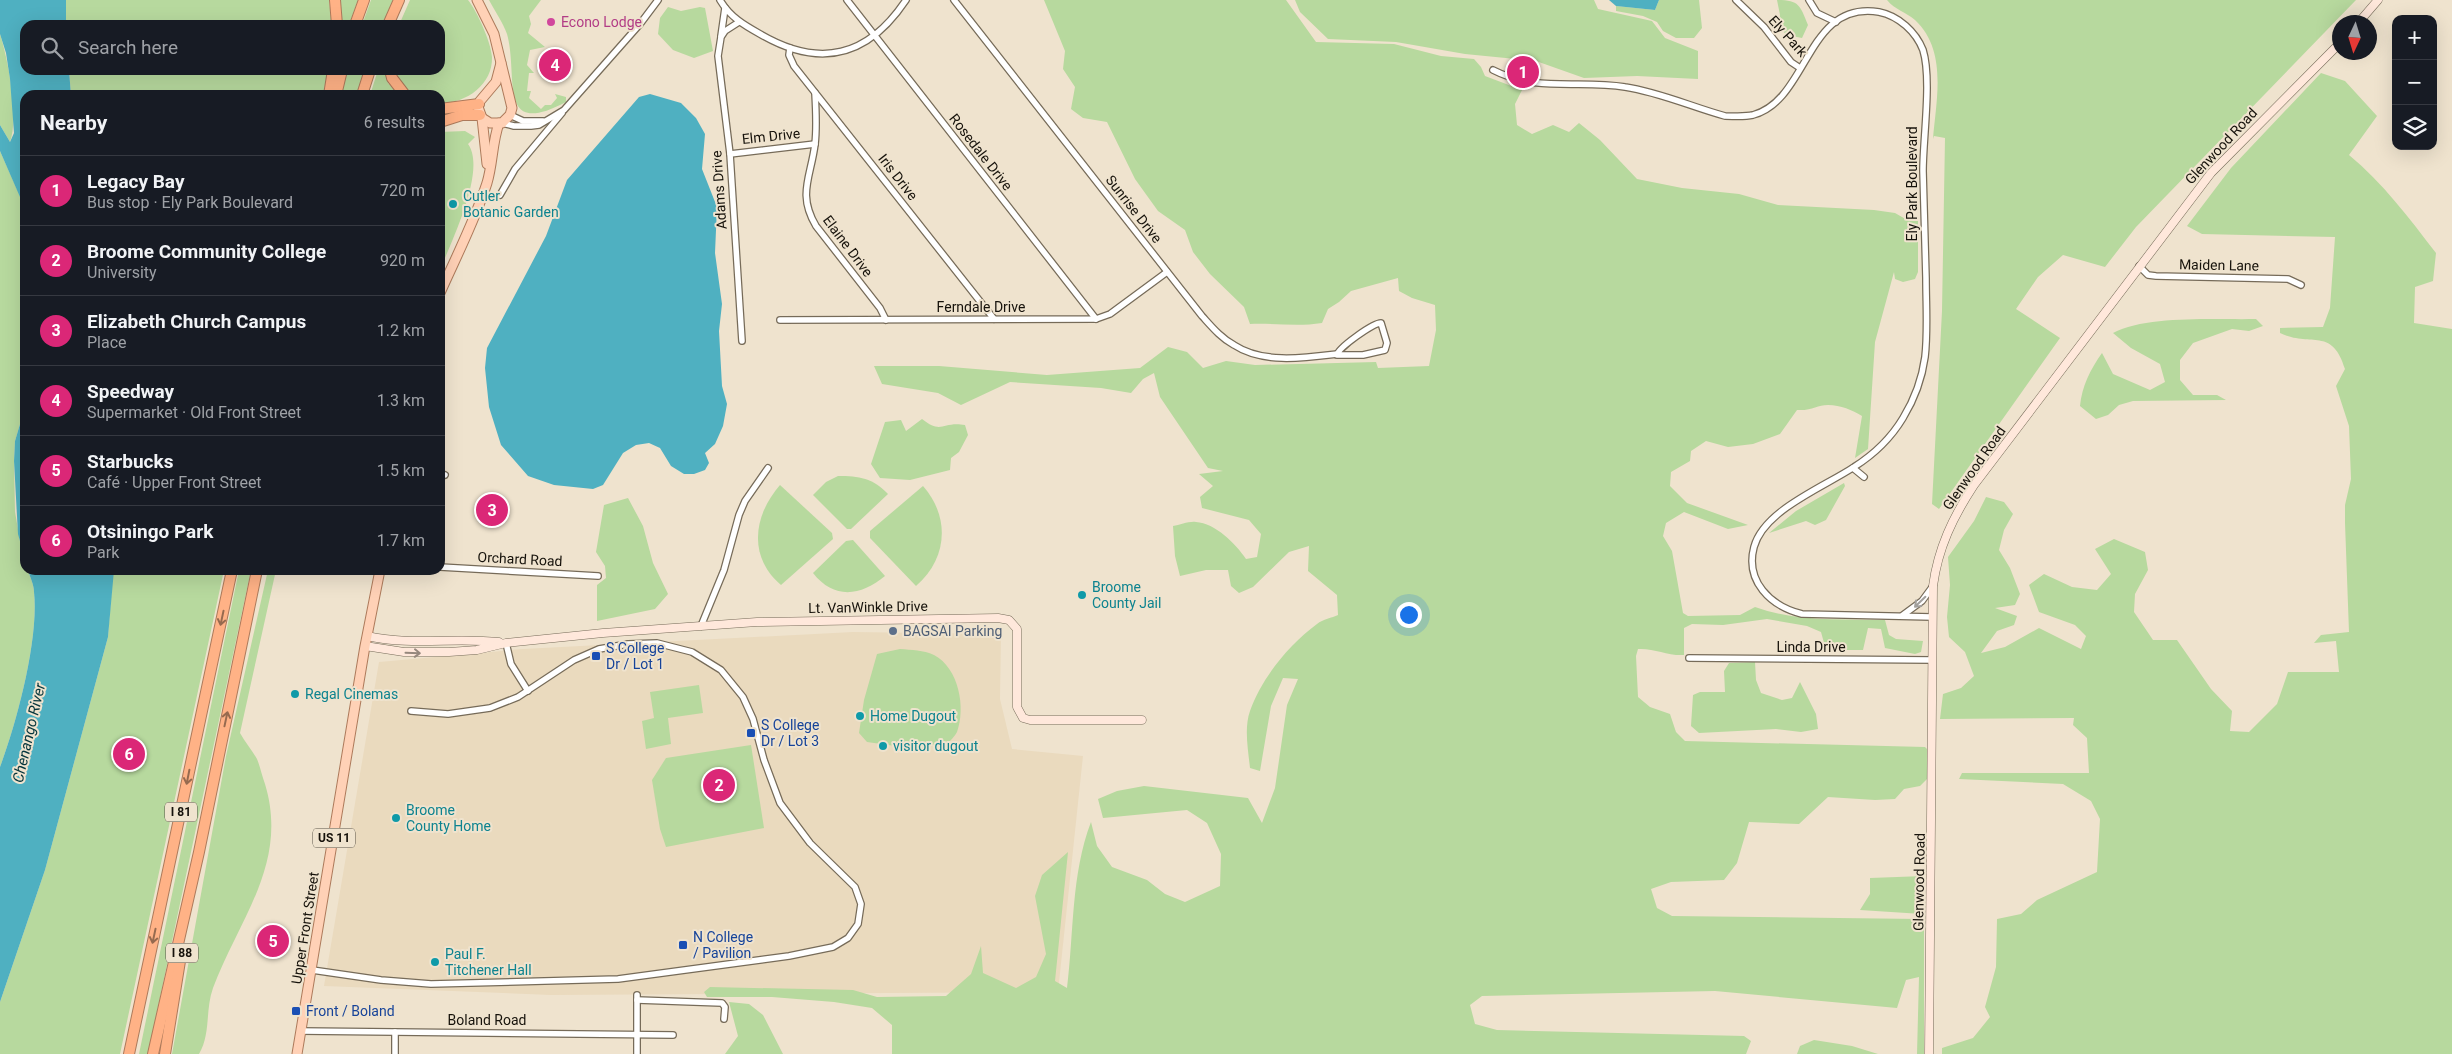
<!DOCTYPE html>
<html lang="en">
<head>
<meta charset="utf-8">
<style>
	:root { --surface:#171b24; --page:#242831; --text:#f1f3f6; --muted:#9ea1a6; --line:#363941; --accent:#db2777 }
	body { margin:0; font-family:Roboto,sans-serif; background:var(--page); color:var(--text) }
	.controls { position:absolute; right:15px; top:15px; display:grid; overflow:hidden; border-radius:10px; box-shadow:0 5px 20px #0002 }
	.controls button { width:45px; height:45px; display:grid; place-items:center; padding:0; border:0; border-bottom:1px solid var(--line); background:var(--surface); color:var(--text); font:25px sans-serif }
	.compass { position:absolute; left:2332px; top:15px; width:45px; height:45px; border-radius:50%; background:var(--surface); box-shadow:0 5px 20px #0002; rotate:184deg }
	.you { position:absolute; left:1408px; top:614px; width:18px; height:18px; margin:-12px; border:4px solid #fff; border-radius:50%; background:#1a73e8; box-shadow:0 0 0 8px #1a73e833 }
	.badge { display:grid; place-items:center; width:32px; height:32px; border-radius:50%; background:var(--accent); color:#fff; font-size:16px; font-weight:700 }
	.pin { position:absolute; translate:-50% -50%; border:2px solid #fff; box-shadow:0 1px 5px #0006 }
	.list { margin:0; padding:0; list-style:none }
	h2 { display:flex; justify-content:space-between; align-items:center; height:65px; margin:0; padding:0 20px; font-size:21px }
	h2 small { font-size:16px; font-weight:400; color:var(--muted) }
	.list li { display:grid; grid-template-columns:32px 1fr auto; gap:15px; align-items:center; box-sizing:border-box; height:70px; padding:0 20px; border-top:1px solid var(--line) }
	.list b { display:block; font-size:19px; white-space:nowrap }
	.list p { margin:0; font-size:16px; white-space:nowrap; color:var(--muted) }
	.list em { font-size:16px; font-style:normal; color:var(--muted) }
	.icon { flex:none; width:28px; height:28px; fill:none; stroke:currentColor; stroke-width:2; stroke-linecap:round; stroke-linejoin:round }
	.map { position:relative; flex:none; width:2452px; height:1054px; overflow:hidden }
	.search { position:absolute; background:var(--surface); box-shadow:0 5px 20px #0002; left:20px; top:20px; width:425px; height:55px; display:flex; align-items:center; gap:12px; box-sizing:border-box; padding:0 18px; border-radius:15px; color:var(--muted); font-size:19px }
	.panel { position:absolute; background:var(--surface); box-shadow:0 5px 20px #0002; left:20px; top:90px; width:425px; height:485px; border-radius:15px }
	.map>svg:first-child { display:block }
</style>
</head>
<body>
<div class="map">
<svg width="2452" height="1054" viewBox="0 0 2452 1054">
	<rect width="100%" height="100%" fill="#efe3ce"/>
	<!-- built -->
	<polygon fill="#eadabe" points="853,632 1001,634 1000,699 1012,749 1083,756 1058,992 551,995 324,986 379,662 523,649"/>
	<!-- green -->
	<g fill="#b7d99e">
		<polygon points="66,0 329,0 332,25 66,25"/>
		<polygon points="339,0 358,0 349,25 341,25"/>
		<polygon points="371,0 393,0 382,25 362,25"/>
		<path d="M410 0H468C477 11 491 42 492 57 493 85 465 104 440 103V95H414L401 83 395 70H440V25H399Z"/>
		<path d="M489 0H541L529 16 531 24 528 33 545 47 530 50 527 65 534 73H529L527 91H531L529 98 541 109 545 105H551L557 98 555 94 566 97V102C496 139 519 77 507 34 503 23 495 11 489 0Z"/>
		<path d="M1044 0H1286L1316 42 1394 44 1441 56 1474 59 1481 67 1485 76 1522 90 1515 104 1517 125 1532 134 1553 125 1569 132 1579 123 1600 140 1637 179 1682 188 1739 194 1778 205 1874 210 1895 213 1909 221H1918V272L1915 279 1903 282 1895 279 1894 272 1875 342 1868 449 1855 458 1862 416C1852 410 1841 405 1828 405 1817 405 1812 411 1797 410L1780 434 1753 444 1728 447 1706 441 1691 451 1690 461 1671 472 1670 486 1687 503 1748 525 1728 529 1684 512 1666 523 1663 536 1672 551 1683 613 1688 616 1740 615 1755 607C1797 622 1841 619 1885 620L1889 635 1896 639 1923 641 1921 652 1915 654 1885 648 1881 629 1868 628 1863 650H1826L1821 632 1807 626 1767 619 1723 625 1692 624 1684 628V655C1668 656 1654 648 1638 649L1636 656 1638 697 1650 707 1670 714 1676 732 1685 741 1925 747 1927 749V779L1920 786 1904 789 1895 799 1875 800 1828 797 1799 824 1749 822 1737 863 1724 880 1671 882 1651 889 1657 908 1672 916 1920 919 1922 914 1860 910 1870 894V878L1924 876V1054H1917L1919 977 1906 980 1897 1008 1715 991 1482 996 1470 1005 1475 1024 1497 1030 1744 1036 1751 1041 1746 1054H892V1025L872 1008 834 1002 772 997H707L704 992 710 987 853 990 877 997 946 996 971 974 981 946 983 973 1016 988 1036 977 1046 954 1035 896 1042 875 1068 852 1055 981 1067 988C1074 933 1071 874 1091 822L1097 846 1112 867 1147 880 1165 894 1185 902 1220 886 1221 854 1207 823 1187 810 1103 818 1098 799 1117 791 1144 786 1248 798 1262 823 1275 788 1287 705 1298 679 1283 678 1271 706 1260 771 1250 768C1248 749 1244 728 1250 711 1262 677 1289 645 1317 624 1323 619 1332 618 1338 615L1337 595 1308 571 1309 546 1289 552 1253 587 1239 593 1231 586 1228 570H1206L1180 576 1175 556 1173 526C1180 525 1189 521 1196 522 1215 523 1236 544 1246 559L1257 557 1261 534 1249 520 1202 508 1200 497 1213 486 1199 474 1223 471 1208 468 1160 397 1154 373 1143 379 1131 393 1101 388 1010 382 961 405 938 393 882 384 874 366H939L1047 375 1140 368 1168 347 1187 352 1203 368 1226 361 1255 365 1376 362 1378 368 1429 366 1436 330 1435 305 1412 298 1399 291 1398 278 1351 291 1339 302 1328 309 1322 323C1298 327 1274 323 1250 324L1244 307 1210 274 1193 252 1185 230 1158 211 1135 179 1107 122 1083 118 1071 109 1075 87 1063 69 1065 51Z"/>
		<polygon points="1295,0 1594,0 1598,9 1652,21 1665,38 1698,51 1698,79 1637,76 1584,78 1536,61 1465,54 1396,42 1328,39 1300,12"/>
		<polygon points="1659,0 1699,0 1702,28 1694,38 1676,38 1663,31 1657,22 1643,16 1616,11 1616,6 1655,10"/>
		<path d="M1777 0C1799 0 1800 5 1808 25L1802 38 1787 35 1778 27 1780 15Z"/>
		<path d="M1887 0H2356L2136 227 2105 267 2063 255 2038 277 2016 309 2060 338 1939 509 1932 504 1942 311 1945 138 1934 136 1933 139C1936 100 1948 51 1915 20 1906 12 1895 10 1887 0Z"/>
		<polygon points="668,7 681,11 700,7 705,8 713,51 694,58 673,50 658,34 660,18"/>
		<path d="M0 34C8 59 19 118 10 142L0 125Z"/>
		<polygon points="69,70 328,70 323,95 71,95"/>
		<polygon points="348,70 365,70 356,95 341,95"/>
		<polygon points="378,70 386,70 388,83 399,95 370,95"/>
		<path d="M2321 73 2345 81 2377 116 2349 155C2383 183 2409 218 2436 253L2433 281 2415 287 2414 323 2452 329V1054H1942V1048L1973 1038 1990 1017 1985 1007 1996 967 1997 919 2021 914 2037 900 2097 872 2100 819 2091 801 2063 784 1959 779 1962 773H2089L2087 738 2073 725 2074 718 1940 719 1943 694 1961 688 1974 676 1965 652 1949 637 1947 617 1950 585 1948 557 1974 521 1986 497 2004 502 2013 514 2004 530 1999 550 2010 568 2020 594 2015 605 1995 608 2017 616 2014 625 1997 631 1981 653 2005 647 2039 628 2081 649 2086 636 2075 625 2039 612 2029 585 2044 574 2072 587 2097 590 2111 574 2095 549 2114 539 2145 552 2148 570 2135 594 2134 612 2153 640H2177L2211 689 2232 711 2230 731 2249 732 2277 704 2288 672H2339L2336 641 2314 643 2321 635 2349 632 2345 523V505L2351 479 2349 426 2336 386 2345 369C2332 326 2311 348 2280 333V328L2323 327 2330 308 2335 237 2202 234 2187 226 2231 168Z"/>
		<path d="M465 131 475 137 468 144C487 170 451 242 440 270V132Z"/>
		<path d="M0 151 20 196 25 372 23 414 15 441 14 461 15 512 25 570H28C30 577 34 585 34 592 39 639 17 722 0 767Z"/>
		<path d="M2256 319 2263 326 2249 331 2232 329 2193 343 2180 360V380L2193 395H2217L2226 400 2133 401 2119 405 2108 415 2096 419 2080 406C2082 386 2090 370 2102 353L2113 374 2150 390 2165 382 2160 364 2131 348 2113 333C2147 315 2217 320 2256 319Z"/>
		<path d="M922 419C942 435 942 421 965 425L968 435 959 452 951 458 950 470 910 480 880 478 871 464 885 422 901 420 906 431Z"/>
		<path d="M838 476C859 476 873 478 888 494L851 529H847L813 495 826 482Z"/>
		<polygon points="1844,483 1845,486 1826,520 1815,525 1806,521 1769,533 1796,511"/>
		<path d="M780 485 832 533 833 539 781 585C748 557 753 516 780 485Z"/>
		<path d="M923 486C951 518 947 559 916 586L870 538V531Z"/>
		<polygon points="628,498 643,526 653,563 668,594 655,609 597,621 597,585 606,578 605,566 596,552 604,505"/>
		<path d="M853 540 885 576C861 596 834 600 813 573L846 541Z"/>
		<polygon points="113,570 224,570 120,1054 0,1054 0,1002 45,870 108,637"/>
		<polygon points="239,570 251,570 148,1054 139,1054"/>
		<path d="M268 570H276L240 733C245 742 252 750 257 759 260 766 262 776 265 784 289 863 239 919 213 988 205 1010 211 1034 199 1054H172L226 756Z"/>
		<path d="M900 649C912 650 923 650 934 655 959 668 966 708 957 732 955 736 950 741 947 744L903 747 867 742 859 733 864 700 877 654Z"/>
		<polygon points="1755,662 1756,680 1761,693 1782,700 1792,698 1800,682 1816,714 1818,729 1801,732 1776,729 1699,733 1691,726 1693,695 1700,692 1725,692 1724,671 1729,663"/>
		<polygon points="699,685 703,713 668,718 671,744 646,749 642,721 654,718 650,692"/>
		<polygon points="751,745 764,828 666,847 660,829 652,780 666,758"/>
		<polygon points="729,1002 749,1004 763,1015 783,1054 725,1054 738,1036"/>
		<polygon points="1814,1040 1852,1046 1878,1054 1797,1054 1800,1046"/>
	</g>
	<!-- water -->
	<g fill="#4fb0c1">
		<polygon points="0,0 66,0 66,25 25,25 25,70 69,70 71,95 25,95 25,343 22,318 20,197 0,151 0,125 10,142 14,133 10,79 6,53 0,34"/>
		<polygon points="1609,0 1659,0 1655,10 1616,6"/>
		<polygon points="650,94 681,103 696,118 705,134 702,169 717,207 715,253 722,304 719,331 722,386 727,404 723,426 715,444 705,453 709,463 705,470 694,474 684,474 671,466 660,448 649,443 636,445 623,453 603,485 593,489 554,485 528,476 501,445 489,407 485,368 487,348 546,236 567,180 639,97"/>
		<polygon points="25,372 25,559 18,534 14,461 15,441 23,414"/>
		<path d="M28 570H114L108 637 45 870 0 1002V767C17 722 39 639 34 592 34 585 30 577 28 570Z"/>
	</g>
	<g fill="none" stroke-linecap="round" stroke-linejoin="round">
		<!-- street casing -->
		<g stroke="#766b59" stroke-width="8">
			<g id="street">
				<path d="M720 0C730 17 744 25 760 34 820 69 868 57 906 0"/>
				<polyline points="847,0 1096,319"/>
				<path d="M954 0 1202 316C1212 327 1221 338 1234 345 1263 364 1304 358 1337 354"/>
				<polyline points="1736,0 1764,27 1791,62 1800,68"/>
				<polyline points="1809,0 1817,13 1836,22"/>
				<polyline points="739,22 725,31 721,37 718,56 730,154 742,341"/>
				<polyline points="721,36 725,8"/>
				<polyline points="790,48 789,55 794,66 994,319"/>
				<path d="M1493 70C1538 93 1579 79 1625 87 1659 92 1692 107 1725 116 1735 116 1744 117 1753 115 1809 100 1806 0 1879 12 1899 16 1916 32 1923 50 1932 79 1923 138 1923 171 1924 207 1925 243 1926 278 1926 305 1928 331 1925 357 1922 379 1914 400 1903 418 1891 438 1873 455 1854 467 1824 487 1764 510 1754 547 1745 581 1770 606 1802 614L1932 617"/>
				<path d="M815 93C816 110 817 127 815 144 811 177 797 194 816 226L880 308 886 320"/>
				<polyline points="510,115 523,121 543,121"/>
				<polyline points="502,123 514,126 531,126 539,125 564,110 640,24 658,0"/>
				<polyline points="730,154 815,144"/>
				<polyline points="500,195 515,169 562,113"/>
				<polyline points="2139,266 2148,275 2156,276 2288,279 2301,285"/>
				<polyline points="780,320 1096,319 1110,314 1167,272"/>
				<path d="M1381 323 1387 343 1385 350 1363 355H1337C1338 348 1373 323 1381 323Z"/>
				<polyline points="1853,468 1864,477"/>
				<polyline points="440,473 445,475"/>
				<polyline points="440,567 598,576"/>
				<polyline points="1903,615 1922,601 1933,586"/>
				<polyline points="701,626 724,570 739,515 745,501 768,468"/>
				<polyline points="506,643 511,664 528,691"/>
				<polyline points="1689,658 1932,660"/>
				<polyline points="312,970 381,980 431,984 618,979 789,956 833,947 848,938 858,924 861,904 855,887 810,843 780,803 764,760 753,719 743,697 721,670 692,652 657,643 628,644 599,649 574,660 518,697 490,708 448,714 411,711"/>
				<polyline points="637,995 637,1054"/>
				<polyline points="637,1000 722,1003 725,1007 724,1019"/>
				<polyline points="301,1031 673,1035"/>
				<polyline points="395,1032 395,1054"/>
			</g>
		</g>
		<!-- secondary casing -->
		<g stroke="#766b59" stroke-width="9">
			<g id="secondary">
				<polyline points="2359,22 2378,0"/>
				<path d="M367 636C411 646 455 637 499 642"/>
				<polyline points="365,646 404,652 449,652 477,650 506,643 603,633 757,622 998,618 1009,620 1017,629 1017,707 1023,718 1030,720 1142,720"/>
				<path d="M1929 1054 1933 586C1938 548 1953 517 1974 485L2211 173 2340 43"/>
			</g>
		</g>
		<!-- primary casing -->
		<g stroke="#ad7a5b" stroke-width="11">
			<g id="primary">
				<polyline points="477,0 494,34 512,108 510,115 502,123 490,123 482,118"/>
				<polyline points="487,164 482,118 478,107 480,101 496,82 501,63"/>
				<path d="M440 293C456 257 475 220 487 183 493 163 492 143 499 123"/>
				<polyline points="297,1054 365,646 380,570"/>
			</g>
		</g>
		<!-- highway casing -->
		<g stroke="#ad7a5b" stroke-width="12">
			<g id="highway">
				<polyline points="335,0 337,25"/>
				<polyline points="355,25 364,0"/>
				<polyline points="388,25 399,0"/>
				<polyline points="390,70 392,78 405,95"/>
				<polyline points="329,95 333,70"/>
				<polyline points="336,95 342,70"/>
				<polyline points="362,95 370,70"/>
				<polyline points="440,109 479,104"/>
				<polyline points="440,122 462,115 480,115"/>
				<polyline points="129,1054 232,570"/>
				<polyline points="153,1054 199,852 257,570"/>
				<polyline points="165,1054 180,961"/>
			</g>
		</g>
		<!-- street -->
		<use href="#street" stroke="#fff" stroke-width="5.5"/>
		<!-- secondary -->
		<use href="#secondary" stroke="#ffe8db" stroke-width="8"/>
		<!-- primary -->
		<use href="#primary" stroke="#ffd1b6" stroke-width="9"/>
		<!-- highway -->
		<use href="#highway" stroke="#ffb286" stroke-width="10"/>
	</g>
	<!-- one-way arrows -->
	<defs><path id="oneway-shaft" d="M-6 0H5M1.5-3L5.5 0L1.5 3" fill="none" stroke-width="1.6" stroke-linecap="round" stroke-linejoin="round" transform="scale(1.25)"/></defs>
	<use stroke="#a2a09d" href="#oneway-shaft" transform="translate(1920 602) rotate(136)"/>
	<g stroke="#966a4f">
		<use href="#oneway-shaft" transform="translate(222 618) rotate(102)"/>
		<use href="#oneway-shaft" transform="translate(226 719) rotate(-78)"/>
		<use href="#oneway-shaft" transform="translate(188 777) rotate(101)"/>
		<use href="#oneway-shaft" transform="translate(154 936) rotate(102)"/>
	</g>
	<use stroke="#96887d" href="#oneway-shaft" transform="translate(413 653) rotate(2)"/>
	<!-- markers -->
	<circle fill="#d1479c" stroke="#efe3ce" stroke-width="2" cx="551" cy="22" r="5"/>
	<g fill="#0f9aa8" stroke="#efe3ce" stroke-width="2">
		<circle cx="453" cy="204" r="5"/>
		<circle cx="1082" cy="595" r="5"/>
		<circle cx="295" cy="694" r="5"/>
		<circle cx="860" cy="716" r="5"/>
		<circle cx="883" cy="746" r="5"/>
		<circle cx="396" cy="818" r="5"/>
		<circle cx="435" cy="962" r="5"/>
	</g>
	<circle fill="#5c6f8a" stroke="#efe3ce" stroke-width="2" cx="893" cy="631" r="5"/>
	<g fill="#1a4fb4" stroke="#efe3ce" stroke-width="2">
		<rect x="591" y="651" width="10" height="10" rx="2.5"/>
		<rect x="746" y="728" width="10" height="10" rx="2.5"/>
		<rect x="678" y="940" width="10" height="10" rx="2.5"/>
		<rect x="291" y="1006" width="10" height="10" rx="2.5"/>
	</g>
	<g text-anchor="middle" stroke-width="4" stroke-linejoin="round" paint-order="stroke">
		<!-- shield labels -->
		<g fill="#efe3ce" stroke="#575146" stroke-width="1">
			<rect x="165" y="802.5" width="32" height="19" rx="4"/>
			<rect x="313" y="828.5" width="42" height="19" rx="4"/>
			<rect x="166" y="943.5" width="32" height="19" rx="4"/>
		</g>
		<g font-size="12" font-weight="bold" fill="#16120b">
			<text x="181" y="816">I 81</text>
			<text x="334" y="842">US 11</text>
			<text x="182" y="957">I 88</text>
		</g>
		<!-- hotel labels -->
		<g font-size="14" fill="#b23c85" stroke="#efe3ce" text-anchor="start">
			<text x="561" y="27">Econo Lodge</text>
		</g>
		<!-- street labels -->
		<g font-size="14" fill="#16120b" stroke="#efe3ce">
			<text transform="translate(1788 36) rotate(48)" y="5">Ely Park</text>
			<text transform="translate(771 136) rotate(-6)" y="5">Elm Drive</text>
			<text transform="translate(2221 146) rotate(-47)" y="5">Glenwood Road</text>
			<text transform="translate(981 152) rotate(52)" y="5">Rosedale Drive</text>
			<text transform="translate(898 177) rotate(52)" y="5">Iris Drive</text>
			<text transform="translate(1912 184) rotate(-90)" y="5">Ely Park Boulevard</text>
			<text transform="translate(719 190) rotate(-94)" y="5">Adams Drive</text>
			<text transform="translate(1134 209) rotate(52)" y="5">Sunrise Drive</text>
			<text transform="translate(848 246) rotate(53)" y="5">Elaine Drive</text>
			<text transform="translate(2219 265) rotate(1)" y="5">Maiden Lane</text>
			<text x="981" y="312">Ferndale Drive</text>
			<text transform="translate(1974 468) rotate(-55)" y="5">Glenwood Road</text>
			<text transform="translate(520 559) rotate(3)" y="5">Orchard Road</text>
			<text transform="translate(868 607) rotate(-1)" y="5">Lt. VanWinkle Drive</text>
			<text x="1811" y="652">Linda Drive</text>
			<text transform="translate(1919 882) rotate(-89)" y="5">Glenwood Road</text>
			<text transform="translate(305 928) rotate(-81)" y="5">Upper Front Street</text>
			<text x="487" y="1025">Boland Road</text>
		</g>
		<!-- culture labels -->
		<g font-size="14" fill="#0d838f" stroke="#efe3ce" text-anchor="start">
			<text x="463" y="201">Cutler<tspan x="463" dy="16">Botanic Garden</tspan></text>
			<text x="1092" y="592">Broome<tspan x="1092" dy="16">County Jail</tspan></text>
			<text x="305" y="699">Regal Cinemas</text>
			<text x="870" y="721">Home Dugout</text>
			<text x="893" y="751">visitor dugout</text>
			<text x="406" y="815">Broome<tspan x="406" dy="16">County Home</tspan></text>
			<text x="445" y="959">Paul F.<tspan x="445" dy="16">Titchener Hall</tspan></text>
		</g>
		<!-- service labels -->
		<g font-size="14" fill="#4e5e75" stroke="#efe3ce" text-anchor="start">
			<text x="903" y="636">BAGSAI Parking</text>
		</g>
		<!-- transit labels -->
		<g font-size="14" fill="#164399" stroke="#efe3ce" text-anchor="start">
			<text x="606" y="653">S College<tspan x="606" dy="16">Dr / Lot 1</tspan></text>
			<text x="761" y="730">S College<tspan x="761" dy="16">Dr / Lot 3</tspan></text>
			<text x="693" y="942">N College<tspan x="693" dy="16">/ Pavilion</tspan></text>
			<text x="306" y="1016">Front / Boland</text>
		</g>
		<!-- water labels -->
		<g font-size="15" font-style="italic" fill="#06363d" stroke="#efe3ce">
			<text transform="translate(29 733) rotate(-77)" y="5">Chenango River</text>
		</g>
	</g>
</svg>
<div class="controls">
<button>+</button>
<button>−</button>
<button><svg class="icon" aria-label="layers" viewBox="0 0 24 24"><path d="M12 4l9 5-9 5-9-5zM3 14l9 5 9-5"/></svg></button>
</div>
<svg class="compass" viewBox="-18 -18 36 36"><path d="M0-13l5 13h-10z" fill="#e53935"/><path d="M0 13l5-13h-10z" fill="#9ea1a6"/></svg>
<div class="you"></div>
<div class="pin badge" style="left:1523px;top:72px">1</div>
<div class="pin badge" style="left:719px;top:785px">2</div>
<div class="pin badge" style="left:492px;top:510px">3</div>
<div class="pin badge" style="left:555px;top:65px">4</div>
<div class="pin badge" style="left:273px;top:941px">5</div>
<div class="pin badge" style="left:129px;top:754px">6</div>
<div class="search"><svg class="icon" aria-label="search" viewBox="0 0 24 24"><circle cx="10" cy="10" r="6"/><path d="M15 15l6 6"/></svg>Search here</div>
<section class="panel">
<h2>Nearby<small>6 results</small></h2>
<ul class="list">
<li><span class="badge">1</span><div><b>Legacy Bay</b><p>Bus stop · Ely Park Boulevard</p></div><em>720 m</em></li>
<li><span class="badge">2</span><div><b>Broome Community College</b><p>University</p></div><em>920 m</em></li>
<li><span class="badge">3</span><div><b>Elizabeth Church Campus</b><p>Place</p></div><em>1.2 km</em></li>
<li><span class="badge">4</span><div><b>Speedway</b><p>Supermarket · Old Front Street</p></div><em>1.3 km</em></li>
<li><span class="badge">5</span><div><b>Starbucks</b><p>Café · Upper Front Street</p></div><em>1.5 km</em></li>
<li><span class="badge">6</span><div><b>Otsiningo Park</b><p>Park</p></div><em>1.7 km</em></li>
</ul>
</section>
</div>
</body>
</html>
